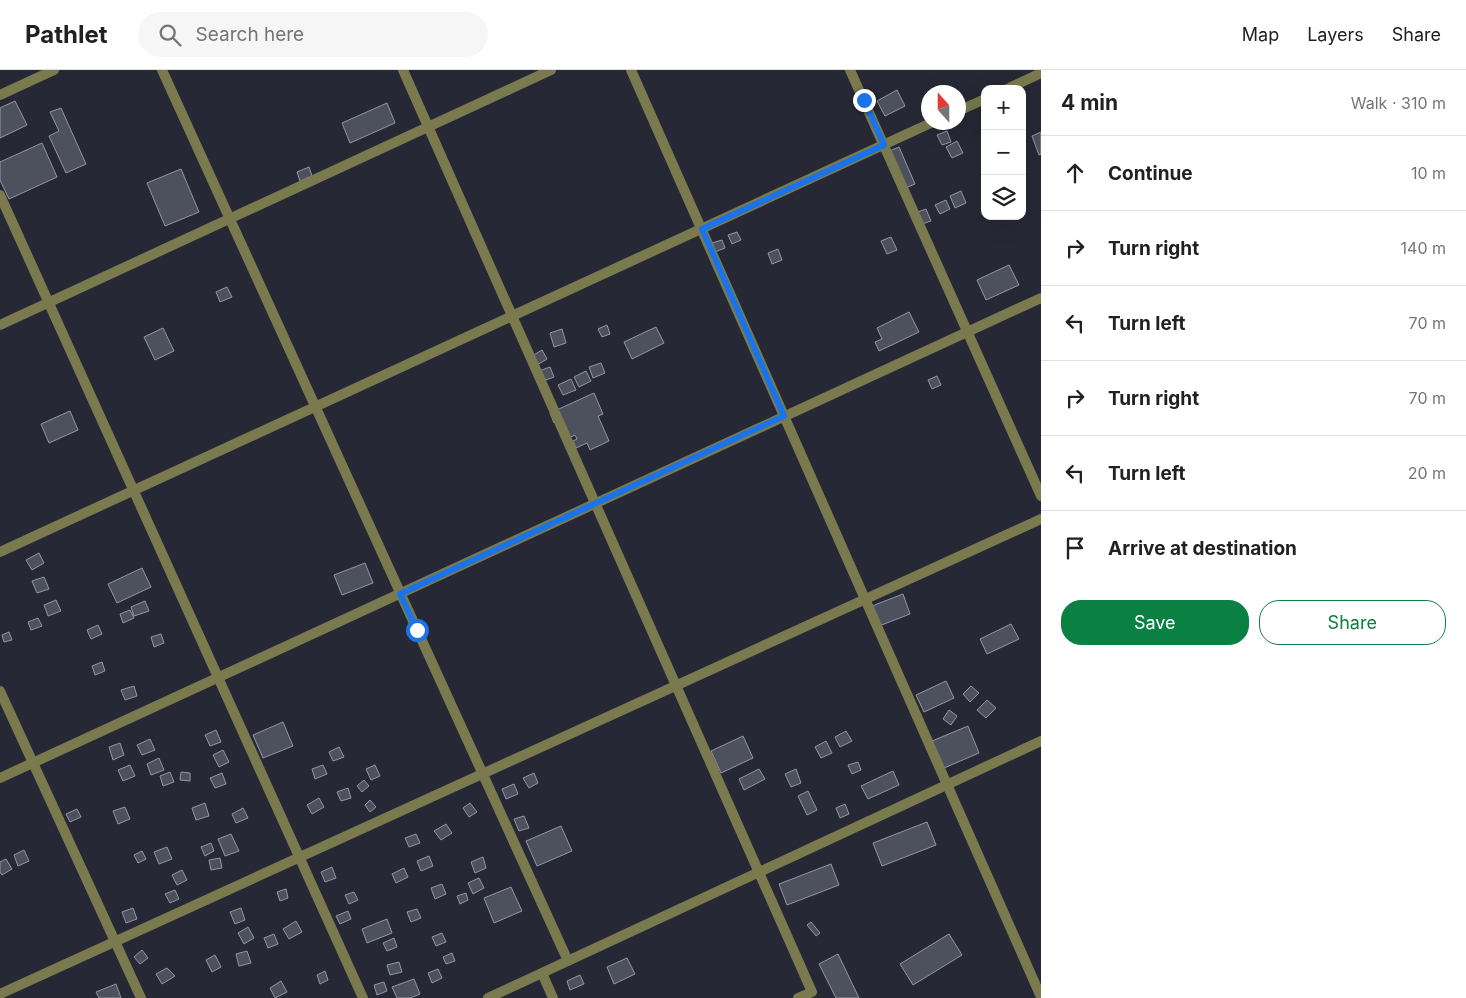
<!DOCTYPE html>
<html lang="en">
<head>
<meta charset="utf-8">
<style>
	:root { --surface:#fff; --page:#f6f6f6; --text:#202124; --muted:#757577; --line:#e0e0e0; --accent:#0b8043 }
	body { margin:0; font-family:Inter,sans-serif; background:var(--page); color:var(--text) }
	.controls { position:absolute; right:15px; top:15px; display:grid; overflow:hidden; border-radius:10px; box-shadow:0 5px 20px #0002 }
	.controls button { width:45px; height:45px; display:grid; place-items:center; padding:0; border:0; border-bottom:1px solid var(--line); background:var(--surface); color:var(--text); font:25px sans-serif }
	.compass { position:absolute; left:921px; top:15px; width:45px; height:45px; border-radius:50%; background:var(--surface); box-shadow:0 5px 20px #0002; rotate:339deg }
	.stop { position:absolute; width:15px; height:15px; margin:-11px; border:4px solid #1a73e8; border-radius:50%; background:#fff }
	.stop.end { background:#1a73e8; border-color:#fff; box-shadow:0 1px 5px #0008 }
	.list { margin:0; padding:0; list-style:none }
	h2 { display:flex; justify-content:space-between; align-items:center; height:65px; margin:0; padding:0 20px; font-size:21px }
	h2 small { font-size:16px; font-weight:400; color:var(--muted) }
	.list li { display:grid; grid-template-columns:32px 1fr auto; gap:15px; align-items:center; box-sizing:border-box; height:75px; padding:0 20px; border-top:1px solid var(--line) }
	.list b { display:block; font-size:19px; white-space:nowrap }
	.list em { font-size:16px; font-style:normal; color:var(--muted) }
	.actions { display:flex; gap:10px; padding:15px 20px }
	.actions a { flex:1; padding:11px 0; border:1px solid var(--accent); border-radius:20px; text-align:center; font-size:18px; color:var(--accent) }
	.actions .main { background:var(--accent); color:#fff }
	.icon { flex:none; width:28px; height:28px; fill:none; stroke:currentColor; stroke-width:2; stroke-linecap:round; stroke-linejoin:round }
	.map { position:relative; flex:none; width:1041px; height:928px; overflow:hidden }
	header { display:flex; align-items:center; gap:30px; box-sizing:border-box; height:70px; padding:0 25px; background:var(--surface); border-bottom:1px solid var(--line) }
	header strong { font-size:24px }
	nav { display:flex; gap:28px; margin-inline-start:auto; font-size:18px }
	.search { width:350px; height:45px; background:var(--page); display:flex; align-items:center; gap:12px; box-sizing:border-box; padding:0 18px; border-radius:28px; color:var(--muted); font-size:19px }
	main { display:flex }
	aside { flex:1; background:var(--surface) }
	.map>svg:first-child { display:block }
</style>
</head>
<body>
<header>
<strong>Pathlet</strong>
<div class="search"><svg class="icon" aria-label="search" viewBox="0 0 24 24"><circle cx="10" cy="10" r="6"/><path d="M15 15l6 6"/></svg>Search here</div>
<nav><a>Map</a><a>Layers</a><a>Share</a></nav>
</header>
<main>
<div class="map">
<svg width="1041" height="928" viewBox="0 0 1041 928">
	<rect width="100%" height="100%" fill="#262935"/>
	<!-- building -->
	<g fill="#4d515e" stroke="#9397a6">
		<polygon points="897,20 905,36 885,46 877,31"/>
		<polygon points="15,31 27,55 0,68 0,38"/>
		<polygon points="387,33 395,53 350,73 342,53"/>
		<polygon points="61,38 86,94 66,103 49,66 59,61 50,42"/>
		<polygon points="947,61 951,72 942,75 937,65"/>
		<polygon points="1041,62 1041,84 1039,85 1032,66"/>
		<polygon points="957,71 963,83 952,88 946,77"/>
		<polygon points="42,73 57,107 9,129 0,110 0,92"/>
		<polygon points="899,77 915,114 903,119 887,82"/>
		<polygon points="309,97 312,106 300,111 297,102"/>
		<polygon points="181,99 199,142 165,156 147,113"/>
		<polygon points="961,121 966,133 955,138 950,126"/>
		<polygon points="946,130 950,139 940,144 935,135"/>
		<polygon points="926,139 931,151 919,155 915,143"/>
		<polygon points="737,162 741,170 732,174 728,165"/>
		<polygon points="891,167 897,180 887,184 881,171"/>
		<polygon points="722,170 725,178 715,182 712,173"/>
		<polygon points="778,179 782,190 772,194 768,183"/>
		<polygon points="1009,195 1019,215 986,230 977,210"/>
		<polygon points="227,217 232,227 220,232 216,222"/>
		<polygon points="909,242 919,262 879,281 875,272 882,269 877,258"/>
		<polygon points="607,255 610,264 602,267 598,259"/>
		<polygon points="656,257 664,273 632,289 624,272"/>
		<polygon points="163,258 174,281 155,290 144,267"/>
		<polygon points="562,259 566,273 554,277 550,263"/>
		<polygon points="542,280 547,289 537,295 532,286"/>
		<polygon points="601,293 605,303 593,308 589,297"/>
		<polygon points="550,297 554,307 543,311 539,301"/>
		<polygon points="586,301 591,311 579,317 574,307"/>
		<polygon points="937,306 941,315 932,319 928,310"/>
		<polygon points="571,309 576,320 563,325 558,315"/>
		<polygon points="594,323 603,344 598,346 609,371 590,380 587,373 576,378 573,371 577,369 575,365 563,371 560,350 554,353 550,343"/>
		<polygon points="70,341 78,360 49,373 41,354"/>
		<polygon points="39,483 44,493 32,500 26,490"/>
		<polygon points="365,493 373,513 342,525 334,505"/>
		<polygon points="142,498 151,517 117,533 108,514"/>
		<polygon points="44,507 49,519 37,523 32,511"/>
		<polygon points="903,524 910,544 879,556 872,536"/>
		<polygon points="56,530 61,541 48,546 44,535"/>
		<polygon points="145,531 149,541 134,546 131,537"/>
		<polygon points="130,540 134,548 123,553 120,544"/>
		<polygon points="38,548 42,556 31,560 28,552"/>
		<polygon points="1011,554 1019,569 987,584 980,569"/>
		<polygon points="98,555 102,564 91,569 87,560"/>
		<polygon points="9,562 12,570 4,572 2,565"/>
		<polygon points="161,564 164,573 154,577 151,567"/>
		<polygon points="102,592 105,601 95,605 92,596"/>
		<polygon points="946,611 954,628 924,642 916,625"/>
		<polygon points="134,616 137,626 125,630 121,620"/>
		<polygon points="971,616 979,623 970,632 963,624"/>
		<polygon points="987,630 996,638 986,648 977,640"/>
		<polygon points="949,640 957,646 951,655 943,649"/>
		<polygon points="283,652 293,676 263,688 253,665"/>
		<polygon points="968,656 979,683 944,698 932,671"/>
		<polygon points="216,660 221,672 210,676 205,665"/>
		<polygon points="846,661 852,671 840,677 835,667"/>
		<polygon points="743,666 753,688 721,703 711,681"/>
		<polygon points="150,669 155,680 142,685 137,675"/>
		<polygon points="826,671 832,683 821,688 815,677"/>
		<polygon points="120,673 124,685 113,690 109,677"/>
		<polygon points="339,677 344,687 333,691 329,682"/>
		<polygon points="223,680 229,692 219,697 213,685"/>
		<polygon points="159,688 164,700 151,705 147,694"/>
		<polygon points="858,692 861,700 852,704 848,695"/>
		<polygon points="130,695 135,706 123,711 118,700"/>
		<polygon points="323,695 327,704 315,709 312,699"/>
		<polygon points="375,695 380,706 371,710 366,699"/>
		<polygon points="759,699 765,709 744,720 739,709"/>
		<polygon points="796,699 801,713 791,717 785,704"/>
		<polygon points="893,701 899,715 868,729 861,716"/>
		<polygon points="170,702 174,712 163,716 160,706"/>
		<polygon points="181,702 190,703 190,711 180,710"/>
		<polygon points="222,703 226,714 215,718 210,708"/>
		<polygon points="534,703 538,713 529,718 523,708"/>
		<polygon points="364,710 369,716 362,722 357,716"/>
		<polygon points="514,714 518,724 506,729 502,719"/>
		<polygon points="348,718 351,728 341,731 337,722"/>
		<polygon points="808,721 817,740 807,745 798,726"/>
		<polygon points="319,728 324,737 312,744 307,735"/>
		<polygon points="370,730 376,737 370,742 365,735"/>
		<polygon points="205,733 209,746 196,750 192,738"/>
		<polygon points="470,733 477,742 469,747 463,738"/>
		<polygon points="845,734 849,744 840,748 836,738"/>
		<polygon points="125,737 130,749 118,754 113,741"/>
		<polygon points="243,738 248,748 236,753 232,744"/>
		<polygon points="77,739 81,747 70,752 66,744"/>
		<polygon points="524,746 529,758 519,761 514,749"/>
		<polygon points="927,752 936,775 882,796 873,773"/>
		<polygon points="446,754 452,763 441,770 434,761"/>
		<polygon points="561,756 572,781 537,796 526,771"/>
		<polygon points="231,764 239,781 225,786 218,769"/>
		<polygon points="416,764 420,773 409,777 405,768"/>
		<polygon points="211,773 214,781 205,786 201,777"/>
		<polygon points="167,777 172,789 159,794 154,782"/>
		<polygon points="24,780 29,791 18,796 14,785"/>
		<polygon points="142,781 146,789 138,793 134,785"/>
		<polygon points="429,786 433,796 421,801 417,791"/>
		<polygon points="483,787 486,798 475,803 471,792"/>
		<polygon points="220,788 222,798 211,800 209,790"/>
		<polygon points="6,789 12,799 2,805 0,802 0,792"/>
		<polygon points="831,794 839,815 787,835 779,814"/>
		<polygon points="332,797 336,808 325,812 321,802"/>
		<polygon points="404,798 408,807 396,813 392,804"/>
		<polygon points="182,800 187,810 177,815 172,805"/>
		<polygon points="479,808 484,818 473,824 468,813"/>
		<polygon points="442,814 446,824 435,829 431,818"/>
		<polygon points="511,817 522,841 494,853 484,828"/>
		<polygon points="286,819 288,828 280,831 277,822"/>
		<polygon points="175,820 179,829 170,833 165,824"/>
		<polygon points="354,822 358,830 349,834 345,825"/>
		<polygon points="466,823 468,830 460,834 457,826"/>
		<polygon points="133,838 137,849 126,853 122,842"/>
		<polygon points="241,838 245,850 235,854 230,842"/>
		<polygon points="417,839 421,848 411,852 407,842"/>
		<polygon points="348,841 351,849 340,854 336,846"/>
		<polygon points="387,849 392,863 367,873 362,859"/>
		<polygon points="296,851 302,862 289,869 283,859"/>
		<polygon points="811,852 820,863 816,866 807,855"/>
		<polygon points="248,857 254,868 244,874 238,863"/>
		<polygon points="442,863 446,872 436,876 432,867"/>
		<polygon points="274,864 278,874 268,878 264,868"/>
		<polygon points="949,864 962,885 913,915 900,894"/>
		<polygon points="394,868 397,877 387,881 383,873"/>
		<polygon points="142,880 148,888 140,894 134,887"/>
		<polygon points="247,881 251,893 239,896 236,884"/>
		<polygon points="452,883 455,891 446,894 443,887"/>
		<polygon points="838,884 859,928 836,928 819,894"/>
		<polygon points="215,885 221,897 212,902 206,890"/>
		<polygon points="627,888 635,904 614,914 607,897"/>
		<polygon points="399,892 402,902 390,905 387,895"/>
		<polygon points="167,898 175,906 162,914 156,904"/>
		<polygon points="438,899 442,908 432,913 428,903"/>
		<polygon points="325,901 328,910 320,914 317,905"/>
		<polygon points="580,905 584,914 570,920 567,911"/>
		<polygon points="414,909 420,924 410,928 397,928 392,917"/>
		<polygon points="281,911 287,922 275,928 270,918"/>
		<polygon points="384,912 387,921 377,925 374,915"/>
		<polygon points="116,914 121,928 99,928 96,922"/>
	</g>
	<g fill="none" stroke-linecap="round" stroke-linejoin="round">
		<!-- minor -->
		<g stroke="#7a7a4e" stroke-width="10">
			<polyline points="162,0 568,891"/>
			<polyline points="403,0 812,922 798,928"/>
			<polyline points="631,0 1041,927"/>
			<polyline points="850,0 1041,426"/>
			<polyline points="1007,19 1041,3"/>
			<polyline points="0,25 54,0"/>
			<polyline points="958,41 985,29"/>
			<polyline points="0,125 363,928"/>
			<polyline points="0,255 551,0"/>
			<polyline points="0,482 933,52"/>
			<polyline points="0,621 141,928"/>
			<polyline points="0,708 1041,228"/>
			<polyline points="542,903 553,928"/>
			<polyline points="0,924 1041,449"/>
			<polyline points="488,928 1041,671"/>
		</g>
	</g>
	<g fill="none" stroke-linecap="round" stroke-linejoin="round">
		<!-- route -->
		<polyline stroke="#1a73e8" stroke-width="6" points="417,560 400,524 784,346 702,159 884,75 864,30"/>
	</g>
</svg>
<div class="controls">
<button>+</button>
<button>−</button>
<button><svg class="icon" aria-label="layers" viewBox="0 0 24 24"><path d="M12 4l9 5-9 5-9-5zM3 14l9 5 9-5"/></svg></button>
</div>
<svg class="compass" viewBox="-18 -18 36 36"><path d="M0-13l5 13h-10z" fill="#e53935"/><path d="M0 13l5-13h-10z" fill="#757577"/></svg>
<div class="stop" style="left:417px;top:560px"></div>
<div class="stop end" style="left:864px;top:30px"></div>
</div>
<aside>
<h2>4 min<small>Walk · 310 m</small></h2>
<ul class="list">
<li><svg class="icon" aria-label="ahead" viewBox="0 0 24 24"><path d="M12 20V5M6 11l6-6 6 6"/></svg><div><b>Continue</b></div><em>10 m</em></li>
<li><svg class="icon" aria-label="right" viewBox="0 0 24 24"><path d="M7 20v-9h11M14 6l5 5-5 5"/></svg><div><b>Turn right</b></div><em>140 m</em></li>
<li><svg class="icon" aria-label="left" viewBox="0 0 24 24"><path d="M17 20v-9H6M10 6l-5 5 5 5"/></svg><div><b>Turn left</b></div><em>70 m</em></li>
<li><svg class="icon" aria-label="right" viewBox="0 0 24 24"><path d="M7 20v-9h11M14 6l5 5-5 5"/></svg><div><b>Turn right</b></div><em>70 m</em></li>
<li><svg class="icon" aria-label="left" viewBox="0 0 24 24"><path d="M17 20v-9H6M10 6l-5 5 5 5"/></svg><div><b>Turn left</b></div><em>20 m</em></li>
<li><svg class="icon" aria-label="arrive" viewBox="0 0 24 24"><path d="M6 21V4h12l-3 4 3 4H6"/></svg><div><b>Arrive at destination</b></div></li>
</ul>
<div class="actions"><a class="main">Save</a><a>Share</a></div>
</aside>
</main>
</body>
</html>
